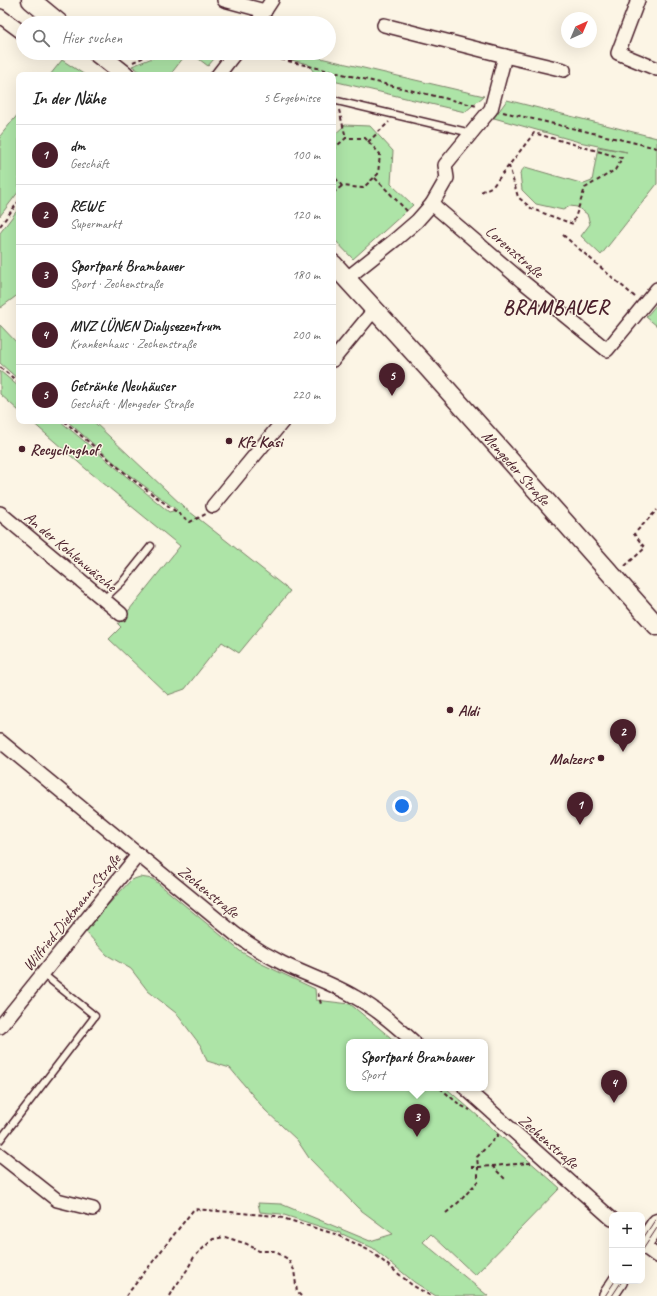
<!DOCTYPE html>
<html lang="de">
<head>
<meta charset="utf-8">
<style>
	:root { --surface:#fff; --page:#f2f2f2; --text:#222; --muted:#767676; --line:#e0e0e0; --accent:#4a1f2b }
	body { margin:0; font-family:Caveat,sans-serif; background:var(--page); color:var(--text) }
	.controls { position:absolute; right:12px; bottom:12px; display:grid; overflow:hidden; border-radius:8px; box-shadow:0 4px 16px #0002 }
	.controls button { width:36px; height:36px; display:grid; place-items:center; padding:0; border:0; border-bottom:1px solid var(--line); background:var(--surface); color:var(--text); font:20px sans-serif }
	.compass { position:absolute; left:561px; top:12px; width:36px; height:36px; border-radius:50%; background:var(--surface); box-shadow:0 4px 16px #0002; rotate:44deg }
	.you { position:absolute; left:402px; top:806px; width:14px; height:14px; margin:-10px; border:3px solid #fff; border-radius:50%; background:#1a73e8; box-shadow:0 0 0 6px #1a73e833 }
	.badge { display:grid; place-items:center; width:26px; height:26px; border-radius:50%; background:var(--accent); color:#fff; font-size:13px; font-weight:700 }
	.pin { position:absolute; translate:-50% -33px; filter:drop-shadow(0 1px 2px #0008) }
	.pin::after { content:''; position:absolute; top:21px; width:14px; height:12px; background:inherit; clip-path:polygon(0 0,100% 0,50% 100%) }
	.popup { position:absolute; left:346px; top:1039px; width:142px; height:52px; box-sizing:border-box; display:grid; place-content:center; border-radius:8px; background:var(--surface); filter:drop-shadow(0 1px 3px #0005); font-size:13px; white-space:nowrap; color:var(--muted) }
	.popup b { font-size:15px; color:var(--text) }
	.popup::after { content:''; position:absolute; left:50%; top:100%; margin-left:-8px; border:8px solid transparent; border-top-color:var(--surface) }
	.list { margin:0; padding:0; list-style:none }
	h2 { display:flex; justify-content:space-between; align-items:center; height:52px; margin:0; padding:0 16px; font-size:17px }
	h2 small { font-size:13px; font-weight:400; color:var(--muted) }
	.list li { display:grid; grid-template-columns:26px 1fr auto; gap:12px; align-items:center; box-sizing:border-box; height:60px; padding:0 16px; border-top:1px solid var(--line) }
	.list b { display:block; font-size:15px; white-space:nowrap }
	.list p { margin:0; font-size:13px; white-space:nowrap; color:var(--muted) }
	.list em { font-size:13px; font-style:normal; color:var(--muted) }
	.icon { flex:none; width:22px; height:22px; fill:none; stroke:currentColor; stroke-width:2; stroke-linecap:round; stroke-linejoin:round }
	.map { position:relative; flex:none; width:657px; height:1296px; overflow:hidden }
	.search { position:absolute; background:var(--surface); box-shadow:0 4px 16px #0002; left:16px; top:16px; width:320px; height:44px; display:flex; align-items:center; gap:10px; box-sizing:border-box; padding:0 14px; border-radius:22px; color:var(--muted); font-size:15px }
	.panel { position:absolute; background:var(--surface); box-shadow:0 4px 16px #0002; left:16px; top:72px; width:320px; height:352px; border-radius:8px }
	.map>svg:first-child { display:block }
</style>
</head>
<body>
<div class="map">
<svg width="657" height="1296" viewBox="0 0 657 1296">
	<rect width="100%" height="100%" fill="#fcf5e5"/>
	<filter id="ink" filterUnits="userSpaceOnUse"><feTurbulence type="fractalNoise" baseFrequency=".025" numOctaves="2"/><feDisplacementMap in="SourceGraphic" scale="8" xChannelSelector="R" yChannelSelector="G"/><feConvolveMatrix kernelMatrix="1 2 1 2 8 2 1 2 1" color-interpolation-filters="sRGB"/></filter>
	<g filter="url(#ink)">
		<!-- green -->
		<g fill="#ade4a7" stroke="#7c8269">
			<polygon points="165,53 187,53 170,75 145,75 132,66"/>
			<polygon points="191,53 219,53 208,66"/>
			<polygon points="261,53 299,53 484,96 465,112 333,81 333,75 316,75 308,64"/>
			<polygon points="62,60 85,75 50,75"/>
			<polygon points="507,100 657,138 657,184 601,255 581,236 590,224 587,214 577,207 570,206 563,210 536,204 522,190 520,173 525,167 584,184 592,181 598,147 627,152 579,142 494,118"/>
			<polygon points="19,113 19,191 0,216 0,136"/>
			<polygon points="345,125 370,126 393,151 391,184 413,205 353,259 333,238 333,136"/>
			<polygon points="19,208 19,294 0,308 0,233"/>
			<polygon points="657,304 657,326 646,317"/>
			<polygon points="0,325 19,345 19,380 0,363"/>
			<polygon points="0,371 19,387 19,411 0,394"/>
			<polygon points="31,421 60,421 169,512 177,510 124,471 67,421 93,421 185,508 290,591 239,653 222,642 185,689 168,695 109,639 121,627 118,624 180,546 86,469"/>
			<polygon points="140,877 153,879 240,951 262,964 315,989 316,1000 350,1004 396,1042 349,1042 349,1088 446,1088 560,1188 475,1275 431,1234 423,1242 488,1296 436,1296 414,1282 373,1248 340,1233 281,1214 260,1212 258,1203 281,1204 370,1241 393,1234 358,1208 309,1158 297,1140 265,1110 230,1068 207,1061 201,1046 176,1013 148,991 131,969 107,955 86,932 95,919 131,880"/>
		</g>
		<g fill="none" stroke-linecap="round" stroke-linejoin="round">
			<!-- service casing -->
			<g stroke="#4a1f2b" stroke-width="9">
				<g id="service">
					<polyline points="333,100 471,133"/>
					<polyline points="104,599 123,581 151,546"/>
					<polyline points="0,1140 95,1016 43,974"/>
				</g>
			</g>
			<!-- minor casing -->
			<g stroke="#4a1f2b" stroke-width="16">
				<g id="minor">
					<polyline points="224,0 265,11"/>
					<polyline points="638,0 618,53 657,69"/>
					<polyline points="0,16 23,33"/>
					<polyline points="257,23 272,0"/>
					<polyline points="384,25 505,56 564,70"/>
					<polyline points="218,75 235,53"/>
					<polyline points="432,204 522,281 607,350 657,289"/>
					<polyline points="346,279 395,240 417,221 432,204 447,178 445,165 491,109 505,56"/>
					<polyline points="333,360 374,310"/>
					<polyline points="213,506 283,421"/>
					<polyline points="0,513 121,614"/>
					<path d="M0 741 235 934C250 945 266 955 282 963 306 975 332 983 355 997 377 1009 395 1025 414 1042"/>
					<polyline points="0,1027 138,855"/>
					<polyline points="465,1088 612,1219"/>
					<polyline points="0,1155 57,1200 93,1209"/>
					<polyline points="642,1245 657,1256"/>
				</g>
			</g>
			<!-- secondary casing -->
			<g stroke="#4a1f2b" stroke-width="21">
				<g id="secondary">
					<polyline points="31,0 59,23"/>
					<polyline points="97,53 125,75"/>
					<path id="s1" d="M333 264 428 368 657 626"/>
					<polyline points="642,1245 657,1223"/>
					<polyline points="608,1296 618,1281"/>
				</g>
			</g>
			<!-- path -->
			<g stroke="#4a1f2b" stroke-width="2" stroke-dasharray="4 3" stroke-linecap="butt">
				<polyline points="254,53 477,106"/>
				<polyline points="133,62 154,53"/>
				<polyline points="339,110 346,138"/>
				<polyline points="503,112 657,148"/>
				<polyline points="368,142 389,122"/>
				<polyline points="333,149 346,138 365,138 380,154 378,174 363,188 342,186 333,175"/>
				<polyline points="375,178 409,213"/>
				<polyline points="481,192 493,186 534,133 622,158 615,170 585,188 573,224 532,209 518,197 509,166"/>
				<polyline points="333,193 342,186"/>
				<polyline points="0,226 19,201"/>
				<polyline points="563,235 635,297"/>
				<polyline points="0,367 19,383"/>
				<polyline points="64,421 132,479 190,522 206,514"/>
				<polyline points="625,566 645,548 634,534 657,510"/>
				<polyline points="318,993 321,1004"/>
				<polyline points="440,1088 460,1105 470,1110"/>
				<polyline points="497,1134 498,1135 477,1157 478,1167 531,1163"/>
				<polyline points="492,1166 505,1179"/>
				<polyline points="446,1213 460,1201 478,1181 478,1167 471,1167"/>
				<polyline points="126,1296 194,1209 276,1216 338,1235 372,1252 412,1285 431,1296"/>
				<polyline points="170,1296 175,1287 187,1270 194,1257 213,1239 225,1237 247,1244 259,1251 274,1251 288,1259 294,1270 297,1292 301,1296"/>
			</g>
			<!-- service -->
			<use href="#service" stroke="#fcf5e5" stroke-width="6"/>
			<!-- minor -->
			<use href="#minor" stroke="#fcf5e5" stroke-width="13"/>
			<!-- secondary -->
			<use href="#secondary" stroke="#fcf5e5" stroke-width="18"/>
			<!-- tram -->
			<g stroke="#4a1f2b" stroke-width="1">
				<polyline points="642,1240 657,1217"/>
				<polyline points="642,1251 657,1228"/>
				<polyline points="605,1296 615,1281"/>
				<polyline points="612,1296 622,1281"/>
			</g>
		</g>
	</g>
	<!-- markers -->
	<g fill="#4a1f2b" stroke="#fcf5e5" stroke-width="1.5">
		<circle cx="229" cy="441" r="4"/>
		<circle cx="22" cy="449" r="4"/>
		<circle cx="450" cy="710" r="4"/>
		<circle cx="601" cy="758" r="4"/>
	</g>
	<g text-anchor="middle" stroke-width="3" stroke-linejoin="round" paint-order="stroke">
		<!-- street labels -->
		<g font-size="16" fill="#4a1f2b" stroke="#fcf5e5">
			<text transform="translate(515 251) rotate(41)" y="6">Lorenzstraße</text>
			<text dy="6" stroke="none"><textPath href="#s1" startOffset="274">Mengeder Straße</textPath></text>
			<text transform="translate(71 551) rotate(40)" y="6">An der Kohlenwäsche</text>
			<text transform="translate(209 891) rotate(39)" y="6">Zechenstraße</text>
			<text transform="translate(71 912) rotate(-51)" y="6">Wilfried-Diekmann-Straße</text>
			<text transform="translate(549 1141) rotate(41)" y="6">Zechenstraße</text>
		</g>
		<!-- poi labels -->
		<g font-size="16" font-weight="bold" fill="#4a1f2b" stroke="#fcf5e5" text-anchor="start">
			<text x="237" y="447">Kfz Kasi</text>
			<text x="30" y="455">Recyclinghof</text>
			<text x="458" y="716">Aldi</text>
			<text x="593" y="764" text-anchor="end">Malzers</text>
		</g>
		<!-- district labels -->
		<g font-size="20" font-weight="bold" letter-spacing="1" fill="#4a1f2b" stroke="#fcf5e5">
			<text x="556" y="314">BRAMBAUER</text>
		</g>
	</g>
</svg>
<div class="controls">
<button>+</button>
<button>−</button>
</div>
<svg class="compass" viewBox="-18 -18 36 36"><path d="M0-13l5 13h-10z" fill="#e53935"/><path d="M0 13l5-13h-10z" fill="#767676"/></svg>
<div class="you"></div>
<div class="pin badge" style="left:580px;top:825px">1</div>
<div class="pin badge" style="left:623px;top:752px">2</div>
<div class="pin badge" style="left:417px;top:1137px">3</div>
<div class="popup"><b>Sportpark Brambauer</b>Sport</div>
<div class="pin badge" style="left:614px;top:1103px">4</div>
<div class="pin badge" style="left:392px;top:396px">5</div>
<div class="search"><svg class="icon" aria-label="search" viewBox="0 0 24 24"><circle cx="10" cy="10" r="6"/><path d="M15 15l6 6"/></svg>Hier suchen</div>
<section class="panel">
<h2>In der Nähe<small>5 Ergebnisse</small></h2>
<ul class="list">
<li><span class="badge">1</span><div><b>dm</b><p>Geschäft</p></div><em>100 m</em></li>
<li><span class="badge">2</span><div><b>REWE</b><p>Supermarkt</p></div><em>120 m</em></li>
<li><span class="badge">3</span><div><b>Sportpark Brambauer</b><p>Sport · Zechenstraße</p></div><em>180 m</em></li>
<li><span class="badge">4</span><div><b>MVZ LÜNEN Dialysezentrum</b><p>Krankenhaus · Zechenstraße</p></div><em>200 m</em></li>
<li><span class="badge">5</span><div><b>Getränke Neuhäuser</b><p>Geschäft · Mengeder Straße</p></div><em>220 m</em></li>
</ul>
</section>
</div>
</body>
</html>
